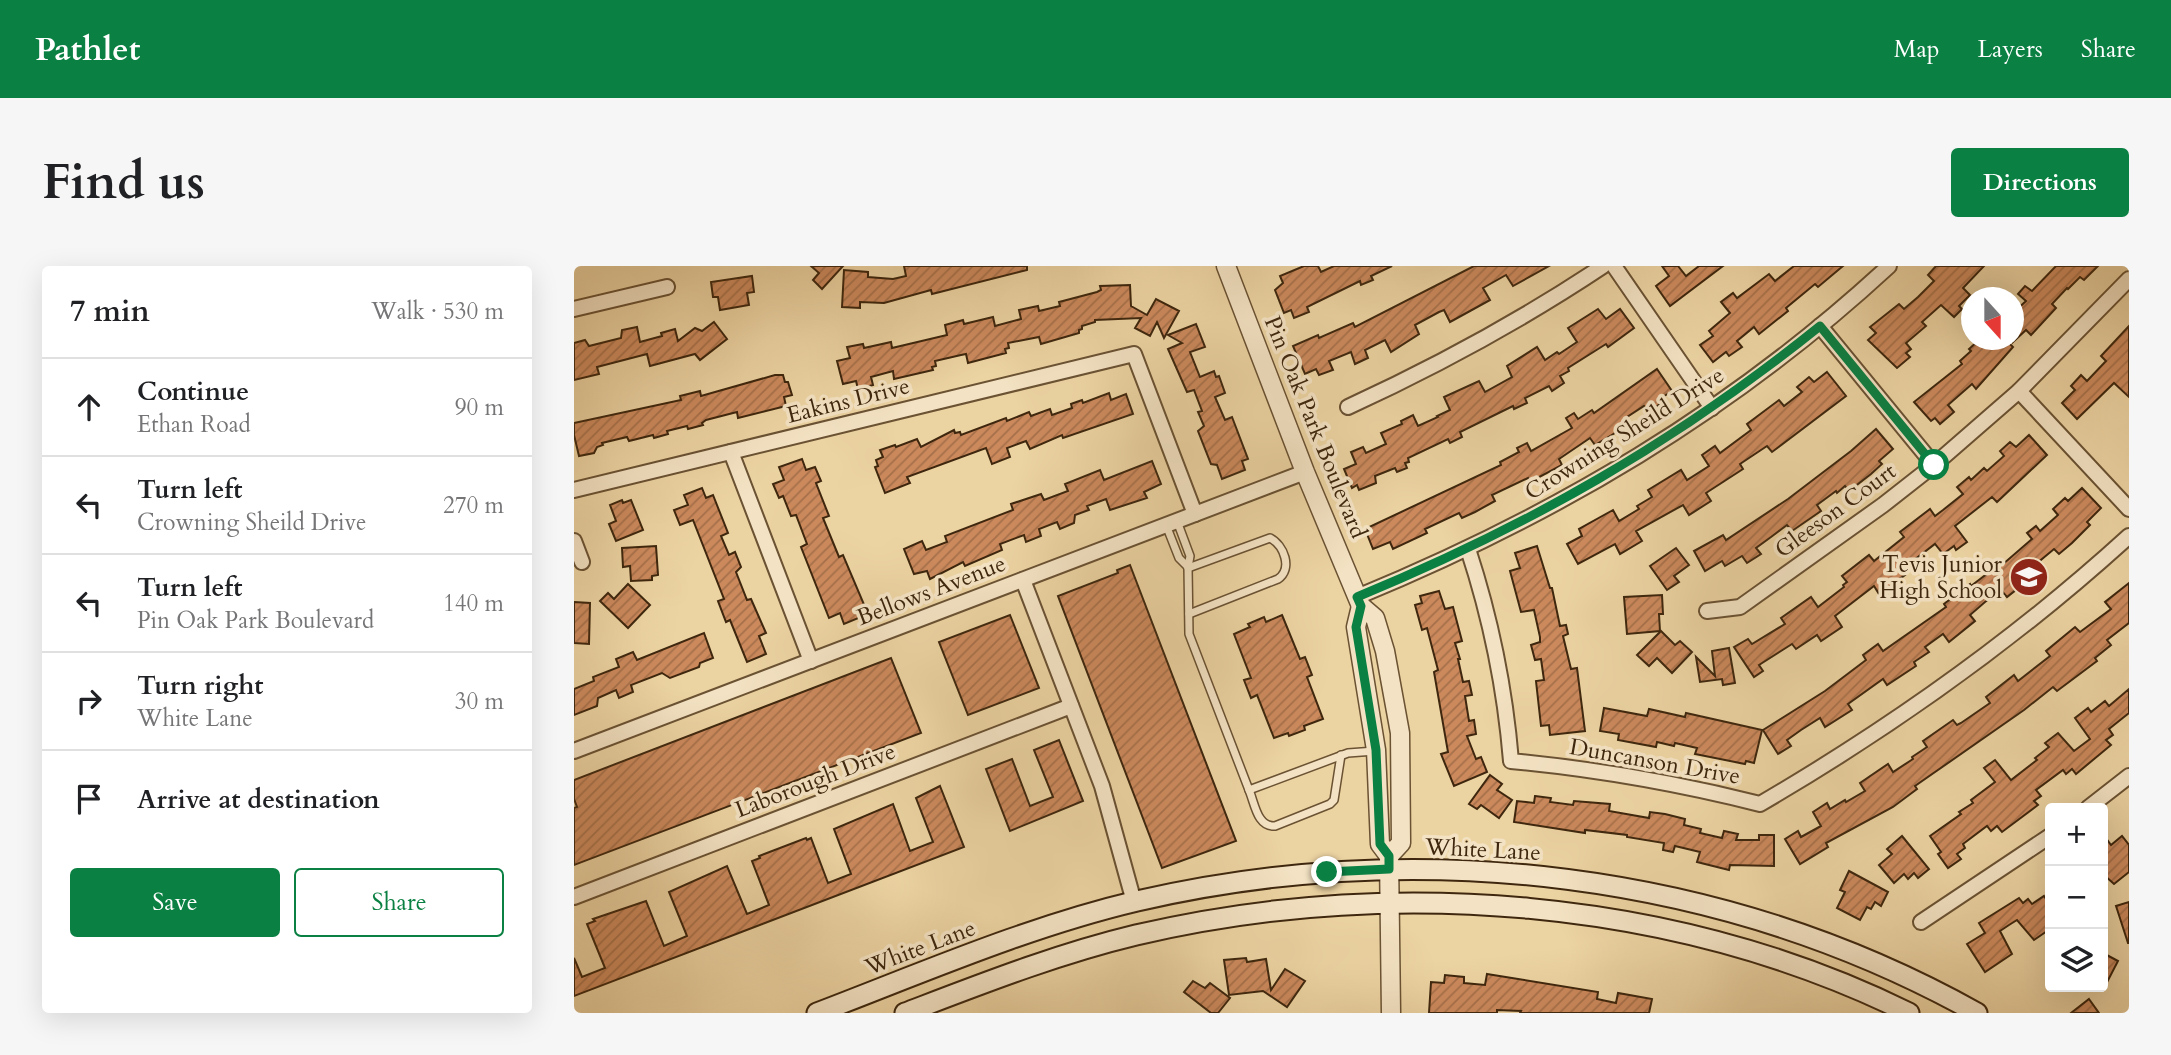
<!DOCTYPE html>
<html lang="en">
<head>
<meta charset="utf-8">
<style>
	:root { --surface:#fff; --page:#f6f6f6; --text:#202124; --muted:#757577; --line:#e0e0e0; --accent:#0b8043 }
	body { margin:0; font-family:Cardo,serif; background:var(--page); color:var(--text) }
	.controls { position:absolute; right:21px; bottom:21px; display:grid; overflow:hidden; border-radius:7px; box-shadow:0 7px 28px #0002 }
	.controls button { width:63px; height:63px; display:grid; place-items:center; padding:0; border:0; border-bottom:2px solid var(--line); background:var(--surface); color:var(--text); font:35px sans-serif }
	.compass { position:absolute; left:1387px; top:21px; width:63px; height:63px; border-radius:50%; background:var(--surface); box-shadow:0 7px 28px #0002; rotate:159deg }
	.stop { position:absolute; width:21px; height:21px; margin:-16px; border:5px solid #0b8043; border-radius:50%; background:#fff }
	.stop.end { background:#0b8043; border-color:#fff; box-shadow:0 2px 7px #0008 }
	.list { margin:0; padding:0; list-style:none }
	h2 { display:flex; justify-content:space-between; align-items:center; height:91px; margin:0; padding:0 28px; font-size:30px }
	h2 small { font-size:23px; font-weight:400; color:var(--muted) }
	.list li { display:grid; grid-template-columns:46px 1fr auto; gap:21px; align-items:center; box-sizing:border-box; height:98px; padding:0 28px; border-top:2px solid var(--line) }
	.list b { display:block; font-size:26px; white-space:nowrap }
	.list p { margin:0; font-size:23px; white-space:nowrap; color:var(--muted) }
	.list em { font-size:23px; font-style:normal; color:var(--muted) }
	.actions { display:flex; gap:14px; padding:21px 28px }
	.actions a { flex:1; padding:16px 0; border:2px solid var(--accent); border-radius:7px; text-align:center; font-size:24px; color:var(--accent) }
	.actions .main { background:var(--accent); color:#fff }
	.icon { flex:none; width:38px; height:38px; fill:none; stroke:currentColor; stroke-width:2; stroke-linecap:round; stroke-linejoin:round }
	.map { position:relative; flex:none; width:1555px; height:747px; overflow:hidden; border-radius:7px }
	header { display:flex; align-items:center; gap:42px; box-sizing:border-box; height:98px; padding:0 35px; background:var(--accent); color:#fff }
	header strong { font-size:33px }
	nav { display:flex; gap:38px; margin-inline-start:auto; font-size:24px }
	.intro { display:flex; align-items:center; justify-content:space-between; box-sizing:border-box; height:168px; padding:0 42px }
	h1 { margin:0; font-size:49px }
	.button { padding:18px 32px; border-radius:7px; background:var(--accent); color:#fff; font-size:24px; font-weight:700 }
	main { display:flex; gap:42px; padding:0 42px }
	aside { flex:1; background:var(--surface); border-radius:7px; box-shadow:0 7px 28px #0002 }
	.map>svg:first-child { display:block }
</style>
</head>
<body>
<header>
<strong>Pathlet</strong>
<nav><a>Map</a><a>Layers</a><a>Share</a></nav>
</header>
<div class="intro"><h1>Find us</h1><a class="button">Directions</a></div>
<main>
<aside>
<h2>7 min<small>Walk · 530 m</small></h2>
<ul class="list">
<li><svg class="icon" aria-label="ahead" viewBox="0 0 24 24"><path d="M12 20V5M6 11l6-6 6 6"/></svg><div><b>Continue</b><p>Ethan Road</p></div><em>90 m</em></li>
<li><svg class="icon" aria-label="left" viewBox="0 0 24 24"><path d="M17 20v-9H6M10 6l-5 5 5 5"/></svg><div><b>Turn left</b><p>Crowning Sheild Drive</p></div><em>270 m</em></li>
<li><svg class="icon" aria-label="left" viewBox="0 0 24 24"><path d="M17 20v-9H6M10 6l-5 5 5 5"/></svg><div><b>Turn left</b><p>Pin Oak Park Boulevard</p></div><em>140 m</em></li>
<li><svg class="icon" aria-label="right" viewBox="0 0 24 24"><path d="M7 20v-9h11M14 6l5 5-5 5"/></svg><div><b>Turn right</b><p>White Lane</p></div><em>30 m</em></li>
<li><svg class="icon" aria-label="arrive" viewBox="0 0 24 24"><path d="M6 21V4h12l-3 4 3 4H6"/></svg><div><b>Arrive at destination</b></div></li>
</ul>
<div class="actions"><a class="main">Save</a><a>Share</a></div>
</aside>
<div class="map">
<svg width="1555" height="747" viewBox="0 0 1555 747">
	<defs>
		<pattern id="building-hatch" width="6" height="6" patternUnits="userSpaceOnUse" patternTransform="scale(1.75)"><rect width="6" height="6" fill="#cb895c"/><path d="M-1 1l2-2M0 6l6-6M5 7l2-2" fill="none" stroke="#a6704a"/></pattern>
	</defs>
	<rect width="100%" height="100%" fill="#ecd3a2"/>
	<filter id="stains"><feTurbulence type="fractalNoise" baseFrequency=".00286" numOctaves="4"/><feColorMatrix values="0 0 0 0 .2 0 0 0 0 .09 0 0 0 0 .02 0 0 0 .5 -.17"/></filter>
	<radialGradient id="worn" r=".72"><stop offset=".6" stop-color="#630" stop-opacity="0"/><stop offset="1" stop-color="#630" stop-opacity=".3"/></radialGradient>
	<!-- building -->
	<g fill="url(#building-hatch)" stroke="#3e270e" stroke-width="2">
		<polygon points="237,0 269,0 248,23 239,14 245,7"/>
		<polygon points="330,0 453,0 453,4 358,28 357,24 310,37 286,36 286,42 268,41 270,4 294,6 294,11 319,13 332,10"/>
		<polygon points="730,0 744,0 747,6 760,0 818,0 797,10 799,14 787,19 786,15 733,41 735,46 720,52 717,44 710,47 701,24 709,17 706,10"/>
		<polygon points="900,0 975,0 939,20 932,9 909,22 916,34 876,56 870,44 865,46 841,59 845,68 817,86 811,74 791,84 794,92 781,98 777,86 755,95 759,104 745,109 742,103 731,108 719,80 744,69 745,72 779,57 781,61"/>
		<polygon points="1088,0 1104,0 1112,10 1125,0 1149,0 1096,40 1082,20 1095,10"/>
		<polygon points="1220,0 1269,0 1244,21 1241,18 1212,42 1214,45 1185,68 1180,61 1163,75 1168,81 1155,90 1152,86 1139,96 1126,79 1139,70 1135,65 1156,47 1147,36 1159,27 1163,32 1195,8 1201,15"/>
		<polygon points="1362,0 1410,0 1389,22 1396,29 1385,40 1388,43 1380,51 1367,39 1348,56 1352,60 1332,77 1337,83 1332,87 1336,91 1323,102 1294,74 1302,67 1296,61 1325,38 1330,43 1344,31 1360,15 1354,9"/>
		<polygon points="1482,0 1524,0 1510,14 1506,11 1494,23 1493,22 1478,38 1482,42 1457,69 1452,64 1439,76 1439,47 1452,35 1444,28 1451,20 1458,25"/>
		<polygon points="178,10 180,26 173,27 175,39 146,44 144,31 139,31 137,16"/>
		<polygon points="556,19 557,40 573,49 582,33 605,45 590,72 583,56 576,70 561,62 567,52 521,54 521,56 508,60 508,63 505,64 505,67 467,78 465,71 434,77 435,82 431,83 432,87 409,93 394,97 392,88 387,89 361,95 362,100 358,101 359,104 320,113 319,105 297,111 299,119 284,123 282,115 269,118 263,95 276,92 273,81 289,78 290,82 317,76 318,82 373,69 371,59 389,54 390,58 419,51 421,60 447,53 445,44 464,40 465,45 486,40 485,36 523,26 527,24 526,20"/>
		<polygon points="1024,43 1032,53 1046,43 1060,62 1034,81 1032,78 994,102 995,105 986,110 990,117 978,125 975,120 951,132 953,137 940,143 939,140 886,166 888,171 876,177 874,173 834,192 835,196 831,197 833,202 823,206 821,202 801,210 802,217 785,224 783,219 778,222 770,203 782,198 777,186 789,181 792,187 812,178 807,167 828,158 827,155 839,149 844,160 864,151 863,150 876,144 870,131 905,115 911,126 938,111 933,100 963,81 971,94 983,86 985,88 1003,76 994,62"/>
		<polygon points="140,56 153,73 126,94 121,88 76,100 73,88 23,101 25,108 0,114 0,77 11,74 15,80 47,72 48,64 63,61 66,76 88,70 87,67 101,63 104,75 121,62 128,65"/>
		<polygon points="622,58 631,81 616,86 626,111 640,105 642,111 645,110 651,127 641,131 651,154 658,151 674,193 668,195 671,204 648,213 643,199 637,198 624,165 630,160 624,146 628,145 620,124 613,126 594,83 608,77 594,69"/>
		<polygon points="1555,60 1555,131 1540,117 1503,153 1488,137 1501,124 1497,120 1507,109 1513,115 1532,95 1527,90"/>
		<polygon points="1405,74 1432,74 1439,81 1402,123 1398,118 1374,139 1380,146 1366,158 1361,152 1357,155 1340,136 1388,98 1386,95 1397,85 1395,83"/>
		<polygon points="1083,103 1098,125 1084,134 1086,138 1074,146 1070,140 1050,153 1054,158 1041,167 1021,179 1016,172 985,193 988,199 956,216 954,212 918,229 921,235 901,246 888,252 885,247 851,263 853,267 819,283 816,276 799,283 791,263 927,199 926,196 945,186 943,182 953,177 957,185 998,162 992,152 1000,147 1004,153 1018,144 1020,147"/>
		<polygon points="1253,106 1272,130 1198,186 1193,180 1166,198 1169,203 1132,227 1137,235 1115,249 1109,239 1062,265 1068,275 1046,288 1041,278 1004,298 993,278 1008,270 1005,263 1039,244 1045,255 1065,243 1063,240 1078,231 1074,224 1107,204 1113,214 1135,200 1128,189 1141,180 1146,187 1177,164 1173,158 1205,134 1210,140 1228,126 1223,121 1235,111 1240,116"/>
		<polygon points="201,109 209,109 211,116 214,116 218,129 210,131 212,140 164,152 163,146 132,154 128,157 129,159 114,163 113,160 93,165 94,168 80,172 79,169 55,175 53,171 28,177 29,179 23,181 20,187 5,190 0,169 0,157 107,134 106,130 126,125 127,130"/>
		<polygon points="535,127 537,134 552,128 559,148 489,172 488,169 456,183 452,175 433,182 436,191 418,198 412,182 333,211 336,217 311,227 301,201 304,200 302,194 309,191 306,184 321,179 322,181 343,173 347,181 380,164 381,167 386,166 387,169 432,152 433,155 455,146 457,150 476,143 478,149 498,142 497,138 508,134 509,137"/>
		<polygon points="1302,163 1319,183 1305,195 1308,198 1297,208 1275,225 1271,220 1263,227 1262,225 1243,239 1247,245 1218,265 1213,259 1197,271 1182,282 1187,288 1173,297 1168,290 1151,300 1148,295 1131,305 1120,285 1149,269 1152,274 1214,233 1277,185"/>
		<polygon points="1455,169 1473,189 1423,236 1418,231 1381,260 1393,276 1382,284 1380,280 1369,288 1361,278 1327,304 1331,309 1305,328 1300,320 1261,350 1268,361 1247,375 1243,369 1222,383 1218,378 1185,399 1189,405 1180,411 1160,381 1174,373 1178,378 1211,358 1207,352 1237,331 1244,341 1270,321 1269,319 1273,316 1268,310 1295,289 1300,295 1330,271 1326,266 1356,243 1361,250 1369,244 1389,228 1383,221 1395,211 1397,214 1410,202 1413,205 1430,190 1426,185 1436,176 1442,181"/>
		<polygon points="228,193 232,204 241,201 247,215 242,217 255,250 249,252 265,291 269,289 294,348 270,358 266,347 255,352 227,281 233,278 222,249 217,250 209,230 205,232 199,218 210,214 205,201"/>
		<polygon points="578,195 587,218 570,226 573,232 536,244 532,233 513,240 515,244 501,249 500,257 486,263 483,256 465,263 467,270 452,276 450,269 426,278 428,284 391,300 389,296 356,313 353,305 340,308 330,283 348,275 352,284 373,276 371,270 439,244 437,238 467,228 470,234 494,225 491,218 526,204 530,214"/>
		<polygon points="128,222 132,232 139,229 154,267 147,270 155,289 161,286 167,301 162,306 173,334 177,333 192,367 185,370 192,388 173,396 156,354 152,356 144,335 150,333 119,254 106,259 100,244 114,239 110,229"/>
		<polygon points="1508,222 1527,242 1513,256 1516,259 1498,277 1485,288 1480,283 1456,303 1461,309 1433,331 1427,324 1411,336 1396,349 1401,355 1375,376 1369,368 1351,381 1355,386 1340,396 1342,400 1313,419 1309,413 1274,438 1278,444 1251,461 1246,452 1227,464 1213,474 1217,480 1204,488 1189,464 1251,425 1292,394 1289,389 1304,378 1309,385 1372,341 1370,338 1396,318 1397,320 1427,297 1428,299 1458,273 1453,267 1462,260 1466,265 1484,249 1479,243 1491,232 1494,235"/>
		<polygon points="48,234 49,237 57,234 69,264 42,275 35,258 42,255 36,239"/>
		<polygon points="82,280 84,309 78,310 78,314 57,315 56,300 49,301 48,282"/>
		<polygon points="963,280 976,322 978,322 986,360 992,359 994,368 989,370 997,403 1003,402 1011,465 976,469 975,459 967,460 962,415 970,414 967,393 961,394 957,379 966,376 966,371 960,344 947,346 936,305 946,302 941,287"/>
		<polygon points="1102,282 1115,299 1100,310 1105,316 1093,324 1076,300"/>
		<polygon points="556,299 662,575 588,602 484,330 544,307 543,304"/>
		<polygon points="1555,317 1555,357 1533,374 1537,379 1521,392 1523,395 1483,425 1479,421 1450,444 1341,520 1343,523 1319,541 1252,577 1254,581 1226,598 1211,573 1224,565 1227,571 1247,560 1239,546 1253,537 1256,543 1271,534 1272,536 1291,525 1286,517 1314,498 1319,506 1339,493 1338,491 1353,481 1349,475 1379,454 1383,459 1387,457 1416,437 1412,431 1440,409 1444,415 1476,390 1472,385 1501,361 1506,366 1537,343 1531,336"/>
		<polygon points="54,318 76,339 54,362 26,335 34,327 40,333"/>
		<polygon points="865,325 871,343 879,341 888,375 881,377 886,393 884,393 889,416 895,415 898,429 891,430 895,455 900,454 902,468 893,470 902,493 907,491 913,506 880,520 867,488 874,486 860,406 864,404 853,362 848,364 841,339 848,337 846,330"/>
		<polygon points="1088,329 1089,348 1085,348 1086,365 1053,368 1050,331"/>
		<polygon points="0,336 16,337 15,378 0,377"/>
		<polygon points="436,349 465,422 394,449 365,376"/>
		<polygon points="708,349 726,393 731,391 738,409 733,411 749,453 730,460 731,464 715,470 714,467 700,472 683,429 677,432 670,414 677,412 660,368 676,361 674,358 690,351 692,356"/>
		<polygon points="1087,365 1101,379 1106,375 1118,386 1098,407 1083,392 1075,400 1063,389"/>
		<polygon points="130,367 139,392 126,397 125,401 96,412 88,407 57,419 59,426 45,432 42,424 24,432 23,440 0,449 0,423 20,415 19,411 45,401 42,393 59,386 63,394"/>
		<polygon points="1155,382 1161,417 1149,419 1148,413 1126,416 1122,391 1141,410 1138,385"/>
		<polygon points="317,392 347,467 0,599 0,542 3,541 0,533 0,514"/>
		<polygon points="1555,423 1555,447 1535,463 1539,469 1532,474 1537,479 1502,508 1498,503 1492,508 1489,504 1462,524 1467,530 1460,535 1464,539 1428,566 1423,560 1417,565 1413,560 1389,578 1391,582 1383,588 1387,593 1374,602 1364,588 1367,586 1356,570 1387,548 1385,546 1399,537 1397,534 1421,516 1410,502 1421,494 1437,514 1463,494 1461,492 1475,481 1471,477 1484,467 1500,485 1516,473 1501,452 1514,442 1517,446 1531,435 1535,440"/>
		<polygon points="1030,442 1073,450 1075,443 1111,451 1112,447 1188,464 1180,497 1172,495 1171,498 1121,488 1123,482 1101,477 1100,480 1083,476 1082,481 1044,474 1045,468 1026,465"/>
		<polygon points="485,474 509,535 436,565 412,503 438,493 456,540 479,531 460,484"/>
		<polygon points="916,509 928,518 923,524 938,534 925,552 907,539 903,543 895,538"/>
		<polygon points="366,520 390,581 0,730 0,692 8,711 31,702 13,658 21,655 19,653 72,635 90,680 113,670 95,626 153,600 173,648 195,639 178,595 186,592 185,590 232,572 233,574 237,572 254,617 277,608 260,563 319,538 336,585 359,576 342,532"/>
		<polygon points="961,530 977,532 976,536 999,539 1000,535 1036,538 1035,545 1075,552 1076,546 1091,548 1111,553 1110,559 1127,563 1126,567 1148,572 1150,565 1164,568 1162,574 1185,574 1185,569 1200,569 1200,600 1156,599 1155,604 1123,596 1126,586 1101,580 1099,586 1089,584 1090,577 1053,571 1053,569 1011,564 1011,567 940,556 943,535 960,537"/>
		<polygon points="1529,568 1537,579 1548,570 1555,579 1555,606 1540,618 1529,608"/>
		<polygon points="1328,570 1355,603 1344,612 1340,607 1334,613 1330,608 1320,617 1305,599 1318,588 1313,583"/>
		<polygon points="1275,605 1314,626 1307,640 1301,636 1297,643 1293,641 1286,654 1263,642 1271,626 1266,624"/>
		<polygon points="1470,630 1476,639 1476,663 1460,674 1443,654 1435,659 1426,665 1438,688 1411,706 1393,678 1411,667 1405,657 1445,632 1449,637 1454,633 1458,638"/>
		<polygon points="1555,636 1555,677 1554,677 1542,640"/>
		<polygon points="1529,687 1544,695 1529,724"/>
		<polygon points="672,692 673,696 692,693 697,724 711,703 731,715 713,741 689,725 655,729 650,694"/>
		<polygon points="913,708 1024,726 1023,733 1042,737 1044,727 1078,733 1075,747 946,747 947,745 923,744 923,747 855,747 857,716 870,717 871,709 890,711 890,717 911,719"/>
		<polygon points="619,715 631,722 636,717 656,732 644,747 637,747 610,726"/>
		<polygon points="1515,733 1525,747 1497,747"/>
	</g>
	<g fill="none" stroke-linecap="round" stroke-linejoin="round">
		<!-- service casing -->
		<g stroke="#6a5233" stroke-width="10">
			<g id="service">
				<polyline points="603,255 616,290 614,301 615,368 675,524 774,487 801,485"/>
				<polyline points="592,259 605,292 614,301"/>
				<path d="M614 302 696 272C710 279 719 303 704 313L615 348"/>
				<path d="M675 524C681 538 683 561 701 560L756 538 760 534 767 489"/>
			</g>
		</g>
		<!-- minor casing -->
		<g stroke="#6a5233" stroke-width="18">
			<g id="minor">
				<polyline points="1040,0 1138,142"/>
				<polyline points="0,43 93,21"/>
				<polyline points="1246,60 1360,199"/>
				<polyline points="1445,125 1555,243"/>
				<path d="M774 141C863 100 948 54 1029 0"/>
				<polyline points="157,186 237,395"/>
				<polyline points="0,224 560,88 621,248"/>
				<polyline points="0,275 8,296"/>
				<path d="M894 283C917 353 931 422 937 495 1022 503 1103 517 1186 538 1318 461 1442 373 1555 270"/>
				<polyline points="449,314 528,520 560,636"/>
				<path d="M783 331C982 249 1157 146 1315 0"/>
				<polyline points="1133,345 1166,341 1309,239 1360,199 1445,125 1555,13"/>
				<polyline points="0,485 731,206"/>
				<polyline points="1514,542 1555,510"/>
				<polyline points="0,631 497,440"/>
				<polyline points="1347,656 1476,570"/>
			</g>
		</g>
		<!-- tertiary casing -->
		<g stroke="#6a5233" stroke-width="21">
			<g id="tertiary">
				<polyline points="652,0 731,206 787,340 801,352 811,385 826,467 827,577 815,590"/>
				<polyline points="787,340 782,361 802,484 806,578 815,590 817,747"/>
			</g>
		</g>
		<!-- secondary casing -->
		<g stroke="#3e270e" stroke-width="23">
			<g id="secondary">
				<path d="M243 747C348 707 453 661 563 635 845 570 1149 605 1403 747"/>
				<path d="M331 747C407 718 483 688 562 669 815 610 1100 631 1335 747"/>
			</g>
		</g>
		<!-- service -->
		<use href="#service" stroke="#f3e2c3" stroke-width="7"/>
		<!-- minor -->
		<use href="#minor" stroke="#f3e2c3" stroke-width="14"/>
		<!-- tertiary -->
		<use href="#tertiary" stroke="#f3e2c3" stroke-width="18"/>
		<!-- secondary -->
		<use href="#secondary" stroke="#f3e2c3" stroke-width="19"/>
	</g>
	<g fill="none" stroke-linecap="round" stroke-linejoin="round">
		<!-- route -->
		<path stroke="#0b8043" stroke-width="9" d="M753 606 815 603V590L806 578 802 484 782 361 787 340 783 331C955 260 1101 177 1246 60L1360 199"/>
	</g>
	<!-- icons -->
	<defs>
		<g id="school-disc" transform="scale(2.0125)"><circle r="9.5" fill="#8f2418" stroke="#f3e2c3"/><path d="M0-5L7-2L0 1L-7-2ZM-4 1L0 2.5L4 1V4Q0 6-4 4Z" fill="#fff"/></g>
	</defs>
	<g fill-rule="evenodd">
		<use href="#school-disc" x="1455" y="311"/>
	</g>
	<g text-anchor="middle" stroke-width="7" stroke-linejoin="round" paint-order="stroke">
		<!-- street labels -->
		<g font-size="23" fill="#3e270e" stroke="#f3e2c3">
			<text transform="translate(274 134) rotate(-14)" y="8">Eakins Drive</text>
			<text transform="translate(742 161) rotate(68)" y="8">Pin Oak Park Boulevard</text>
			<text transform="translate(1050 167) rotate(-32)" y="8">Crowning Sheild Drive</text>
			<text transform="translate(1261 244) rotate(-36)" y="8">Gleeson Court</text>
			<text transform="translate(357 324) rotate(-21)" y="8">Bellows Avenue</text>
			<text transform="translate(1081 495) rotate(10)" y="8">Duncanson Drive</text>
			<text transform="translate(241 514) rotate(-21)" y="8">Laborough Drive</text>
			<text transform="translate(909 583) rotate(3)" y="8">White Lane</text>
			<text transform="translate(346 681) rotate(-21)" y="8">White Lane</text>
		</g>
		<!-- poi labels -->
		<g font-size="23" fill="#3e270e" stroke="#f3e2c3" text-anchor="end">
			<text x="1428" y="306">Tevis Junior<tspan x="1428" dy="26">High School</tspan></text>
		</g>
	</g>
	<rect width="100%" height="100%" filter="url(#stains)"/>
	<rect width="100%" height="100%" fill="url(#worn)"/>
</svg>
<div class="controls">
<button>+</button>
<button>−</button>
<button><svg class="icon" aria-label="layers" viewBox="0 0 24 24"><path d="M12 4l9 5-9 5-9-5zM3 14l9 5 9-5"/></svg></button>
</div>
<svg class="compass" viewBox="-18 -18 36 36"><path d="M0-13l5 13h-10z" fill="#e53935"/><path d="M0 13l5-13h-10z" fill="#757577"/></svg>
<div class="stop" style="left:1360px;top:199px"></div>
<div class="stop end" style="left:753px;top:606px"></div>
</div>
</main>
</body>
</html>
